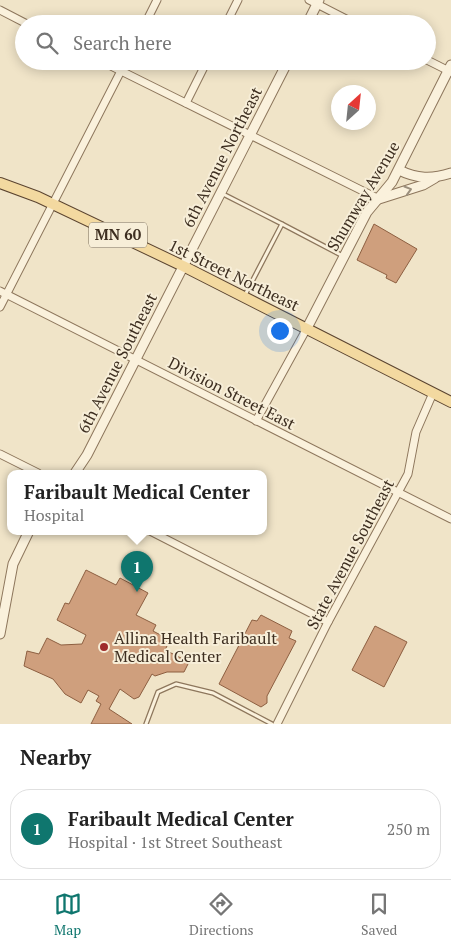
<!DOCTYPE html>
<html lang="en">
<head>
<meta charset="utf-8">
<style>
	:root { --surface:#fff; --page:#f2f2f2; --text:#222; --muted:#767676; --line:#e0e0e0; --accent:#0f766e }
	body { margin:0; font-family:"PT Serif",serif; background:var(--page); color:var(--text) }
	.compass { position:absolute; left:331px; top:85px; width:45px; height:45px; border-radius:50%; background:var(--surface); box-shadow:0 2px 12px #0003; rotate:27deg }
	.you { position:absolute; left:279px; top:330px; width:18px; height:18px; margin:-12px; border:4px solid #fff; border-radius:50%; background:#1a73e8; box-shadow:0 0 0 8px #1a73e833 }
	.badge { display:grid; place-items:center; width:32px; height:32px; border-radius:50%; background:var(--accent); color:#fff; font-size:16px; font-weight:700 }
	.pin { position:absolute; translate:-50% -41px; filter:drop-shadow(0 1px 2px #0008) }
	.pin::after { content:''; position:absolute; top:26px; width:18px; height:15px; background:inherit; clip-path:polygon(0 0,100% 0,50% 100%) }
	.popup { position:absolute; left:7px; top:470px; width:260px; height:65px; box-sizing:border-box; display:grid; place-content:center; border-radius:10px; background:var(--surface); filter:drop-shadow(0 1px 4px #0005); font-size:16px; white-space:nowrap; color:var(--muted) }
	.popup b { font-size:19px; color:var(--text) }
	.popup::after { content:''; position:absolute; left:50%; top:100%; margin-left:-10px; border:10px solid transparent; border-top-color:var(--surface) }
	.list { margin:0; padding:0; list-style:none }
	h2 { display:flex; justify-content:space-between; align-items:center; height:65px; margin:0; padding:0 20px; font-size:21px }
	h2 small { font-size:16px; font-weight:400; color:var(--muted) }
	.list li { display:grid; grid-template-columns:32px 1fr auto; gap:15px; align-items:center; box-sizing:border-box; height:80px; margin:0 10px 10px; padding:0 10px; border:1px solid var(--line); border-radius:20px }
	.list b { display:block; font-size:19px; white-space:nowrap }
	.list p { margin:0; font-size:16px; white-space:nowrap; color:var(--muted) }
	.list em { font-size:16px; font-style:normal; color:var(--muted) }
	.icon { flex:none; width:28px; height:28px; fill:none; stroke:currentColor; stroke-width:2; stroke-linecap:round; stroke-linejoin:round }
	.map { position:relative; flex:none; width:451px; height:724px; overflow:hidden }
	.search { position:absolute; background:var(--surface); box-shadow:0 2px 12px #0003; left:15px; right:15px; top:15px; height:55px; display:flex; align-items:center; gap:12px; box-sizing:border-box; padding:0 18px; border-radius:28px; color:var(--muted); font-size:19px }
	.sheet { height:155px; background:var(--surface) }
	nav { display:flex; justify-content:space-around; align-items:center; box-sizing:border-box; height:70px; border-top:1px solid var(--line); background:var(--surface); font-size:14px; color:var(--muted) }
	nav a { display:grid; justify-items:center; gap:2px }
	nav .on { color:var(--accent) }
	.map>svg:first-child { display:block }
</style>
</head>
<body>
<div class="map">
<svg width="451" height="724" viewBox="0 0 451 724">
	<rect width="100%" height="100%" fill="#f0e4c8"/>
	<!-- building -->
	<g fill="#cf9f7d" stroke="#8d5f41">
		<polygon points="374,224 417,249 396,283 386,278 387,275 357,260"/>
		<polygon points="86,570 116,585 120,578 148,593 136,615 156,625 153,631 170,640 165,650 189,662 184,672 167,672 155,676 152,674 139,697 134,699 120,689 109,709 132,724 91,724 101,704 96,701 99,696 88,690 81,703 65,694 53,679 24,666 27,651 39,654 47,638 61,645 82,644 86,635 57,620 65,603 69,604"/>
		<polygon points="261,615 292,631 289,638 296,641 267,696 267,703 261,707 219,684 252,620 257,621"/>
		<polygon points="375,626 407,642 384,687 352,670"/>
	</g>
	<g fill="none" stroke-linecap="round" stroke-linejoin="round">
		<!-- service casing -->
		<g stroke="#8d765c" stroke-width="5.5">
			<g id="service">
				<polyline points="223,194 282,224"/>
				<polyline points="245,295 282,224 343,256"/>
				<polyline points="146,724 158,692 176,684 213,693 272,724"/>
			</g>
		</g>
		<!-- minor casing -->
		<g stroke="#8d765c" stroke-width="9">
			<g id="minor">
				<polyline points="309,0 356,24"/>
				<polyline points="0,10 27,24"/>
				<polyline points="145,24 157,0"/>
				<polyline points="226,24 238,0"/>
				<polyline points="427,60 451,72"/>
				<polyline points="101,61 379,199"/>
				<polyline points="186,103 207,61"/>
				<polyline points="0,291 451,519"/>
				<polyline points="0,307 126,61"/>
				<polyline points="256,421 307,328"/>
				<polyline points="0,454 38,473"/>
				<polyline points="150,531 328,622"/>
				<polyline points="277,724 328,622 408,474 416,432 433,393"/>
			</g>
		</g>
		<!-- tertiary casing -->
		<g stroke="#8d765c" stroke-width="11">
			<g id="tertiary">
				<polyline points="307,24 319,0"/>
				<path d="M399 170C417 179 432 179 451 173"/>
				<polyline points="379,199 423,185 435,178"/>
				<polyline points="307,328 367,212 392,182 451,65"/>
				<polyline points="75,473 87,455 288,61"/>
				<polyline points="0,634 13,564 29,531"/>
			</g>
		</g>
		<!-- primary casing -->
		<g stroke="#5b4430" stroke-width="12">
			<polyline id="primary" points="0,183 38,197 183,266 451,402"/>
		</g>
		<!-- service -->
		<use href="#service" stroke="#faf1dc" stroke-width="3"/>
		<!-- minor -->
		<use href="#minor" stroke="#faf1dc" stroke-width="7"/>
		<!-- tertiary -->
		<use href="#tertiary" stroke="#faf1dc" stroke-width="9"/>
		<!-- primary -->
		<use href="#primary" stroke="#f3d9a0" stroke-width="10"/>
	</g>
	<!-- one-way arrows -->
	<defs><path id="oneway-chevron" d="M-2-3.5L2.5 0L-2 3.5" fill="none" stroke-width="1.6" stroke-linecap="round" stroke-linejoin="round" transform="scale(1.25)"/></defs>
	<use stroke="#9c907e" href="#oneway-chevron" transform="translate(408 190) rotate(-17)"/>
	<!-- markers -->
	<circle fill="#9e2a2b" stroke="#f7eed8" stroke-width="2" cx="104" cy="647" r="5"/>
	<g text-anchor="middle" stroke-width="4" stroke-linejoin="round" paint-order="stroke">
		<!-- shield labels -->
		<rect fill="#f7eed8" stroke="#756857" stroke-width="1" x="89" y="222.5" width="58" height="25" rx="4"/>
		<g font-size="15" font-weight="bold" fill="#3d2e20">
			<text x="118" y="240">MN 60</text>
		</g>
		<!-- street labels -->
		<g font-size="16" fill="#3d2e20" stroke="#f7eed8">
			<text transform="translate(222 157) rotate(-63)" y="6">6th Avenue Northeast</text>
			<text transform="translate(363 196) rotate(-59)" y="6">Shumway Avenue</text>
			<text transform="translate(234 275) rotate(26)" y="6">1st Street Northeast</text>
			<text transform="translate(117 363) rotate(-63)" y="6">6th Avenue Southeast</text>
			<text transform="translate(232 393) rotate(27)" y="6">Division Street East</text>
			<text transform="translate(350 554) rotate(-62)" y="6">State Avenue Southeast</text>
		</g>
		<!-- poi labels -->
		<g font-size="16" fill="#3d2e20" stroke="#f7eed8" text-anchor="start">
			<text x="114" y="644">Allina Health Faribault<tspan x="114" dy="18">Medical Center</tspan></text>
		</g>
	</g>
</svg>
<svg class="compass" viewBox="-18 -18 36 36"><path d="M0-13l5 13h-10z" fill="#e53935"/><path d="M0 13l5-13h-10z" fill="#767676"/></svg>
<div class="you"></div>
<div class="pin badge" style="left:137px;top:592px">1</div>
<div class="popup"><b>Faribault Medical Center</b>Hospital</div>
<div class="search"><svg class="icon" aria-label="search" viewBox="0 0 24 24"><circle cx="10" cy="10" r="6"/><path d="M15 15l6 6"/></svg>Search here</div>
</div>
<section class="sheet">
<h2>Nearby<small></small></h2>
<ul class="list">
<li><span class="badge">1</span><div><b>Faribault Medical Center</b><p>Hospital · 1st Street Southeast</p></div><em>250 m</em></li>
</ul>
</section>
<nav>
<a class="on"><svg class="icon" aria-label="map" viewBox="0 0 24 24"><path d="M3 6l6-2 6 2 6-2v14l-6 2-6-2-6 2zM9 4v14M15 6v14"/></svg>Map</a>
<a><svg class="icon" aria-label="directions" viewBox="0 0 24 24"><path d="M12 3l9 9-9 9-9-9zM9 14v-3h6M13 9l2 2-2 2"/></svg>Directions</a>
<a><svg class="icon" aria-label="saved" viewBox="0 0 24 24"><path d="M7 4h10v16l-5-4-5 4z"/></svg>Saved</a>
</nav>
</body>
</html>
